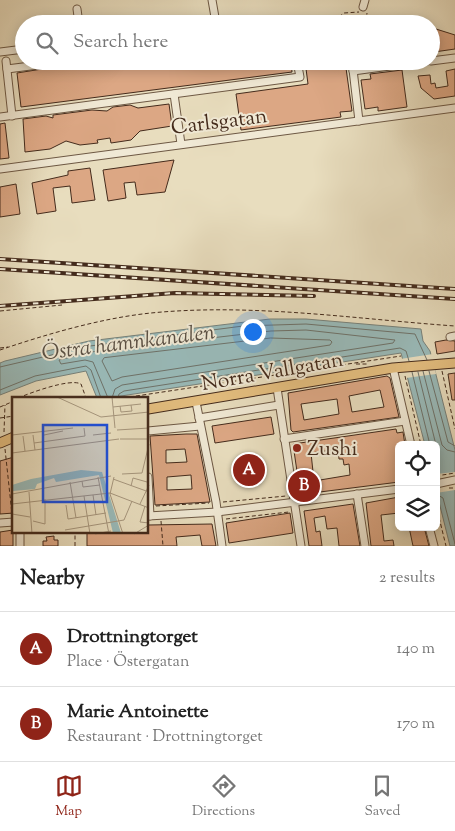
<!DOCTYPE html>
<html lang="en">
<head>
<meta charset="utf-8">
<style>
	:root { --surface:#fff; --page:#f2f2f2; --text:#222; --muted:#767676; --line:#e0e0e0; --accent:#8f2418 }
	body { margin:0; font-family:"Sorts Mill Goudy",serif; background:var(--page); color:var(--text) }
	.controls { position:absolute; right:15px; bottom:15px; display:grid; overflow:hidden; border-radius:8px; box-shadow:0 2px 12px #0003 }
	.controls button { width:45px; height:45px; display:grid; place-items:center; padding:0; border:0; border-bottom:1px solid var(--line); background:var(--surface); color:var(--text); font:25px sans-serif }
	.you { position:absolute; left:252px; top:331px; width:18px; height:18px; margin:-12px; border:4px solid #fff; border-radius:50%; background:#1a73e8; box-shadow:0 0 0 8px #1a73e833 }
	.badge { display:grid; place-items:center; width:32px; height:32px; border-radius:50%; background:var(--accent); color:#fff; font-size:16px; font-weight:700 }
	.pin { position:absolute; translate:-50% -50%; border:2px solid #fff; box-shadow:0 1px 5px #0006 }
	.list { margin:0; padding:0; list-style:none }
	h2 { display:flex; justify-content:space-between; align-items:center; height:65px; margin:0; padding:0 20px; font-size:21px }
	h2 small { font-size:16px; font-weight:400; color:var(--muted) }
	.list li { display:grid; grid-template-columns:32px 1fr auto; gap:15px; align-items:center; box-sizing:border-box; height:75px; padding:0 20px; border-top:1px solid var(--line) }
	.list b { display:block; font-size:19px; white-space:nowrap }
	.list p { margin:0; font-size:16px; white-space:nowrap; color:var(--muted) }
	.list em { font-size:16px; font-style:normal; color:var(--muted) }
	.icon { flex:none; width:28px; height:28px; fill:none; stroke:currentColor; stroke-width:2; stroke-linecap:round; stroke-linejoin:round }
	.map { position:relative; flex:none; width:455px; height:546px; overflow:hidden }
	.search { position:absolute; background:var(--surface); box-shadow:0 2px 12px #0003; left:15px; right:15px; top:15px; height:55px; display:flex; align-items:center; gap:12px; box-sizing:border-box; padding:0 18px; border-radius:28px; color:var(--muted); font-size:19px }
	.sheet { height:215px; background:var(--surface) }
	nav { display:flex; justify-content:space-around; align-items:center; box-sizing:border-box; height:70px; border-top:1px solid var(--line); background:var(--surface); font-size:14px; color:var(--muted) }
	nav a { display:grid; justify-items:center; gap:2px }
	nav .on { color:var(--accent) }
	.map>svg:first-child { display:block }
</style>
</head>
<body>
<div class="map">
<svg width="455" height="546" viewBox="0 0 455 546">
	<rect width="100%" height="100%" fill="#e8ddbe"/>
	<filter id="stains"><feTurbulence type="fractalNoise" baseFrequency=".004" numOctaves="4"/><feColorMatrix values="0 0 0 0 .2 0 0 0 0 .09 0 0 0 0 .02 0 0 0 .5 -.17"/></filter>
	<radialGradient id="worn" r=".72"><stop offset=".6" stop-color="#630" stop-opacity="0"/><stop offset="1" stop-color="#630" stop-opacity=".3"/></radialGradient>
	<!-- water -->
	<polygon fill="#99bab9" stroke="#77817a" points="270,319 306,319 421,329 423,341 430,351 455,450 455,546 450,546 436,490 436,445 425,445 401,353 108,398 97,398 86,371 36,381 0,395 0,363 5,361 89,341"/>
	<!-- pier -->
	<g fill="#e8ddbe">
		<polygon points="433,354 436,374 406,378 400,359"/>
		<polygon points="455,472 455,490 436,493 436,474"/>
	</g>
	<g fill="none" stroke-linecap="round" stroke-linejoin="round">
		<!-- shore -->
		<g stroke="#6e726a" stroke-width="1">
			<polygon points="271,338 330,340 332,342 330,345 122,377 112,381 102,361 104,358"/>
			<polyline points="0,367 90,346 243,326 306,324 415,334 427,360"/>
			<polyline points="423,371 442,445 447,450 455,452"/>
			<polyline points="429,371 448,442 455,446"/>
			<polyline points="412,372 430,445"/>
			<polyline points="418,372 436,445"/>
			<polyline points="0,390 35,376 86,366 91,370 101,398"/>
			<polyline points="108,398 93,362 85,360 61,364 59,360 91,352 271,331 306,330 395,340 393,343 122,385 115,389 112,398"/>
			<polyline points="118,398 119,394 124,391 400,348 406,351 409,361"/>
			<polyline points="436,494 443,498 455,544"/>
		</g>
	</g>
	<!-- building -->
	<g fill="#dca784" stroke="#442b1c" fill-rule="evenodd">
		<polygon points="436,29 455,35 455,49 434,52"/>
		<polygon points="92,61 291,61 292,72 21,107 17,73"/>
		<polygon points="305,61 345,61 352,111 340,112 341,117 241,130 236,94 308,84"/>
		<polygon points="455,69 455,96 434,99 421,88 418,76 430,75 431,84 435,83 436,88 448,86 446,71"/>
		<polygon points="402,70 407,107 378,111 378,107 365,109 361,80 371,79 370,74"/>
		<polygon points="169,104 172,126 140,131 131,140 111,143 110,138 97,140 98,143 80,145 66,141 50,149 25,152 23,119 46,116 53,118 53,115 92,110 107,111 113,107 130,105 138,108"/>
		<polygon points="5,123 9,158 0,159 0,124"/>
		<polygon points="174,160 165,192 137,195 135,182 124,183 126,198 108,201 103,170"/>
		<polygon points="90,168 95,200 72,203 70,186 53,188 56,211 37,214 32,183 68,175 68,171"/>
		<polygon points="16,184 20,214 0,217 0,187"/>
		<polygon points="446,340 455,341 455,351 437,354 435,342"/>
		<polygon points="455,373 455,400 452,400 448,374"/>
		<path d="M387 376 390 378 399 417 293 432 291 430 288 393ZM380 390 384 407 352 412 349 396ZM337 399 339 414 304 420 301 404Z"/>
		<polygon points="271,417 274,434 215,443 212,426"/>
		<path d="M396 429 397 433 403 432 405 445H399V482L304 494 300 492 293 444ZM338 449 339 459H343L344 465 349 464 350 475 314 481 311 453Z"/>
		<path d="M186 434H197L210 502 155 505 150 436ZM185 449 187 462 166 463V450ZM191 475 192 489 167 490V477Z"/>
		<polygon points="14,457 14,513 0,514 0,461"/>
		<polygon points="399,497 399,513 381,515 384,541 393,540 394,546 371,546 366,503"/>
		<polygon points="353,504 360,546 339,546 337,528 327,529 325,516 314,518 316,532 320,531 322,546 309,546 304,511"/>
		<polygon points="290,513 293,533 229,543 226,523"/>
		<polygon points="212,524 216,546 202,546 200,535 176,537 177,546 87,546 87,532 148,532 148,525"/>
		<polygon points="409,527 424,527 429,546 413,546"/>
		<polygon points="13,530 13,546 0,546 0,532"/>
		<polygon points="54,536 54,540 58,540 58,546 43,546 43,541 47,541 46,537"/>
	</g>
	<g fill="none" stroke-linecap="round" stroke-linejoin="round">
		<!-- minor casing -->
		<g stroke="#6d5844" stroke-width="9">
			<g id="minor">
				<polyline points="363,7 365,0"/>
				<polyline points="77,9 79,24"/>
				<polyline points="292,23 292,24"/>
				<polyline points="348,23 348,24"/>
				<polyline points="212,24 216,23 212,0"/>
				<polyline points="0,52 24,49"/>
				<polyline points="6,61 12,116"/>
				<polyline points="352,61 359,121"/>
				<polyline points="431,61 455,58"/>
				<polyline points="7,69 70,61"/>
				<polyline points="353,71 427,61"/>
				<polyline points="174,94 181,144"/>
				<polyline points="0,117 300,77 297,61"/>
				<polyline points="0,169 455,108"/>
				<polyline points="450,337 455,336"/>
				<polyline points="393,368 411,445"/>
				<polyline points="277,388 301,546"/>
				<polyline points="196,402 216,502 222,546"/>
				<polyline points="199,418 279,405"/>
				<polyline points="148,431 200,426"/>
				<polyline points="284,439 405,421"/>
				<polyline points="148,477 150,516"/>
				<polyline points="436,484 455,480"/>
				<polyline points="357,494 365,546"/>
				<polyline points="148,516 217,512 399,489"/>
				<polyline points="0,523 14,522"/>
				<polyline points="429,527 434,546"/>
				<polyline points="20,532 20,546"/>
			</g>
		</g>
		<!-- major casing -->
		<g stroke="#442b1c" stroke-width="11">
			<g id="major">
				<polyline points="148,409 393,368 455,363"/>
				<polyline points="0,443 14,437"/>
			</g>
		</g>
		<!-- path -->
		<g stroke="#442b1c" stroke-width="1" stroke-dasharray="4 2.5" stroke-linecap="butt">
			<polyline points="339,17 344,13 359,12"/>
			<polyline points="366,21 367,13"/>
			<polyline points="355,23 366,22 370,17"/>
			<polyline points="0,311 62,305"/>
			<polyline points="0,348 8,347"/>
			<path d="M0 350C47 334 102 318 151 313 252 303 355 319 455 326"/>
			<polyline points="356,364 367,364"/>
			<polyline points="442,371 455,429"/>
			<polyline points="405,376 421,445"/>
			<path d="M18 398C30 393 70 378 81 384L86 398"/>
			<polyline points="123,398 401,356"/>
			<polyline points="0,407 14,401"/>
			<polyline points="0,418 14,416"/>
			<polyline points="4,432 5,405"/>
			<polyline points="5,449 12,514"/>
			<polyline points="436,476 455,473"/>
			<polyline points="449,488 455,488"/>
			<polyline points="223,502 286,496"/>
			<polyline points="436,505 446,546"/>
			<polyline points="156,506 209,503"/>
			<polyline points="226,519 289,512"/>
			<polyline points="161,521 163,546"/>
			<polyline points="75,546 75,532"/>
		</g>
		<!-- minor -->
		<use href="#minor" stroke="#f0e9d5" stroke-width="7"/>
		<!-- major -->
		<use href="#major" stroke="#e4be7f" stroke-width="9"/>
		<!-- rail casing -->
		<g stroke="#442b1c" stroke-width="4">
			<g id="rail">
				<polyline points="0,259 455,289"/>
				<polyline points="0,269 455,299"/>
				<polyline points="0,306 175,293 314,296"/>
			</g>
		</g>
		<!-- rail -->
		<use href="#rail" stroke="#f0e9d5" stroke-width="2" stroke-dasharray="5.5" stroke-linecap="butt"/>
	</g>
	<!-- markers -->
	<circle fill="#8f2418" stroke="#f0e9d5" stroke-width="2" cx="297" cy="448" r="5"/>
	<g text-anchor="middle" stroke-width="4" stroke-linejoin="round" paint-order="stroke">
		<!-- street labels -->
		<g font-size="21" fill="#442b1c" stroke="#f0e9d5">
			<text transform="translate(219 121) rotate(-7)" y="7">Carlsgatan</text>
			<text transform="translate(272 371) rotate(-10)" y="7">Norra Vallgatan</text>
		</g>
		<!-- poi labels -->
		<g font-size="21" fill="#442b1c" stroke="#f0e9d5" text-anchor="start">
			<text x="307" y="455">Zushi</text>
		</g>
		<!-- water labels -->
		<g font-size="22" font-style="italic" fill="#594f43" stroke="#f0e9d5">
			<text transform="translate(128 341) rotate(-7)" y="8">Östra hamnkanalen</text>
		</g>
	</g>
	<!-- overview -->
	<g transform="translate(12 397)">
		<rect width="136" height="136" fill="#e8ddbe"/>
		<path d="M69 73 90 75 109 136H101L87 78 44 85 42 81 25 87 23 92 1 94 0 92V88L19 82Z" fill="#99bab9"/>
		<path fill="none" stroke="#a6967d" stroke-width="1" d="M45 0 89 20 137 15M100 0 103 31M108 9 109 15 120 14 119 8M101 10 129 7M105 33 137 31M0 38 61 31M21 38 23 53M32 38 51 34M81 38 99 36M11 39 13 54M108 42H137M22 46 73 39 72 31M0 56 107 42M110 77 130 76 137 47M86 80 97 137M102 80 98 97 111 137M101 82 137 95M70 84 71 90 88 88M58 85 64 121M119 89 121 81 135 85M17 95 20 137M0 97 99 79M81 98 84 118M72 99 78 137M0 107 98 96 137 111M128 107 137 88M54 108 56 122 94 116M133 109 128 125 137 126M0 117 18 120M21 124 33 127V102M53 133 112 123 120 104M83 137 99 134M122 137 137 128"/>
		<path fill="#1d4ed8" fill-opacity="0.15" stroke="#1d4ed8" stroke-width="2.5" d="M31 28H95V105H31Z"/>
		<rect width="136" height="136" fill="none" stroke="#442b1c" stroke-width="2.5"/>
	</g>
	<rect width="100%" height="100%" filter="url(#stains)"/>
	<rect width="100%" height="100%" fill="url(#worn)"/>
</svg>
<div class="controls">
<button><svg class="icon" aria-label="locate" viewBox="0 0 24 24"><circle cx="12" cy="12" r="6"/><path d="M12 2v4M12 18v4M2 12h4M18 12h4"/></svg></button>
<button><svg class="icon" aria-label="layers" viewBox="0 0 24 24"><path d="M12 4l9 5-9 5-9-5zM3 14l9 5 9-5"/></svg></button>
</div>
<div class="you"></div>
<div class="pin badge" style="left:249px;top:470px">A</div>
<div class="pin badge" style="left:304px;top:486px">B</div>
<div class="search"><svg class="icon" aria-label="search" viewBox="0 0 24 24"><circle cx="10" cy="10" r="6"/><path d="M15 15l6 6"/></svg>Search here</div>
</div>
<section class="sheet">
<h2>Nearby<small>2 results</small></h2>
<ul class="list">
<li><span class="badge">A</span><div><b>Drottningtorget</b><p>Place · Östergatan</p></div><em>140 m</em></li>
<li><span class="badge">B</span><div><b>Marie Antoinette</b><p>Restaurant · Drottningtorget</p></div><em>170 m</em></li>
</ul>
</section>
<nav>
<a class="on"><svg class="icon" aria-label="map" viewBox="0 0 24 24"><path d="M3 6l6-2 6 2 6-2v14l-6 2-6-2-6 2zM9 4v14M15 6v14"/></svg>Map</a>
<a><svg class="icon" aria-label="directions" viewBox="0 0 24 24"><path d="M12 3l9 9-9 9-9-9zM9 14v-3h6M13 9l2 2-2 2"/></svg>Directions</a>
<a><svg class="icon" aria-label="saved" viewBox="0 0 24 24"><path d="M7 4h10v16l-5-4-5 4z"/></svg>Saved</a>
</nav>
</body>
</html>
